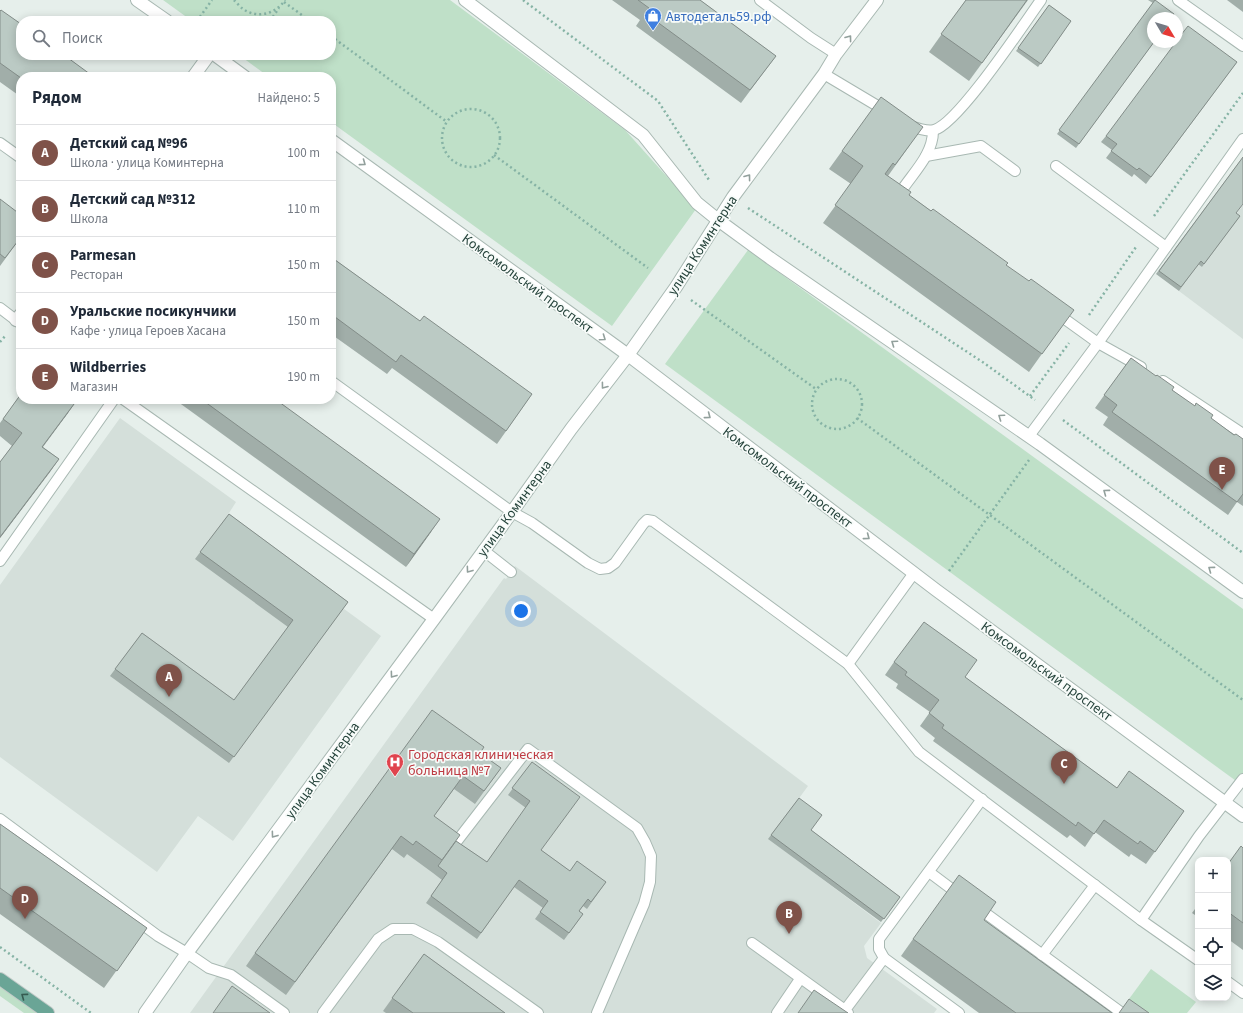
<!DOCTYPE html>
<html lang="ru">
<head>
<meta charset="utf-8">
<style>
	:root { --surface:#fff; --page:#f2f2f3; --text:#1f2937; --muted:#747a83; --line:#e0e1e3; --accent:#7f5249 }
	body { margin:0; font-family:"Source Sans 3",sans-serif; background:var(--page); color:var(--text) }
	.controls { position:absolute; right:12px; bottom:12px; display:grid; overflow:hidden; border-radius:8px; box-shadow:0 2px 10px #0003 }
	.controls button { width:36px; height:36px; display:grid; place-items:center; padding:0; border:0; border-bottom:1px solid var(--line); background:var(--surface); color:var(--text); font:20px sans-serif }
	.compass { position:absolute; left:1147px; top:12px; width:36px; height:36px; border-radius:50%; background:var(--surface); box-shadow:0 2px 10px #0003; rotate:128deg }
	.you { position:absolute; left:521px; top:611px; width:14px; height:14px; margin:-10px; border:3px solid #fff; border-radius:50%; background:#1a73e8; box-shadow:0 0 0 6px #1a73e833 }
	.badge { display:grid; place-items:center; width:26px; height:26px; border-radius:50%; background:var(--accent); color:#fff; font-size:13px; font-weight:700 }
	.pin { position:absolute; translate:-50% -33px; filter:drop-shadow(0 1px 2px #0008) }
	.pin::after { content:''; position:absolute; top:21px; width:14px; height:12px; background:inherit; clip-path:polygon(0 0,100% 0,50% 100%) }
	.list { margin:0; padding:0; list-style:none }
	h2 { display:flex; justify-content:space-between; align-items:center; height:52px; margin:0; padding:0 16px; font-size:17px }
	h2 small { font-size:13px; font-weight:400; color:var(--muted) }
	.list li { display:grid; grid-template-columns:26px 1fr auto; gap:12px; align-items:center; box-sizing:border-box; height:56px; padding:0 16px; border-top:1px solid var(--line) }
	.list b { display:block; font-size:15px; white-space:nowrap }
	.list p { margin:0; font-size:13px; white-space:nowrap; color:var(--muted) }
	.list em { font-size:13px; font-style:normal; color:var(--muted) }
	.icon { flex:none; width:22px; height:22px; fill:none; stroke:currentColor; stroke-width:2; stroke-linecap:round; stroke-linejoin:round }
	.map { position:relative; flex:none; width:1243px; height:1013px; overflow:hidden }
	.search { position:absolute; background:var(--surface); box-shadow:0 2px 10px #0003; left:16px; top:16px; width:320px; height:44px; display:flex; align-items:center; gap:10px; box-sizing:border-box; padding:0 14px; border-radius:16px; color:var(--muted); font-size:15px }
	.panel { position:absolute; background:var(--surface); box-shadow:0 2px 10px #0003; left:16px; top:72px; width:320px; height:332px; border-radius:16px }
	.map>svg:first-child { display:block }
</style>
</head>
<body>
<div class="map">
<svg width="1243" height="1013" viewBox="0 0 1243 1013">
	<rect width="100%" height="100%" fill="#e6efeb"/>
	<!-- built -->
	<g fill="#d4dfda">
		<polygon points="1243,205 1243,339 1179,291 1198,264 1202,267 1237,220 1234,217"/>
		<polygon points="120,418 236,502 224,521 381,636 233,841 198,816 157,872 0,757 0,585"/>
		<polygon points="515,566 808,786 769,839 881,923 864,946 867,958 937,1009 934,1013 190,1013 504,578 506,579"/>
	</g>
	<!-- green -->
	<g fill="#bfe0c8">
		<polygon points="163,0 450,0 625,130 696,209 612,326 331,122 331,77 269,77 239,55 331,55 331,21 192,21"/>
		<polygon points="748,250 1243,609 1243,786 665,364"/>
		<polygon points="1151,969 1196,1002 1187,1013 1147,1013 1129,999"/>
		<polygon points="0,987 37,1013 24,1013 0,996"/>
	</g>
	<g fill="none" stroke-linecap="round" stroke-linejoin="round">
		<!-- service casing -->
		<g stroke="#a8b8b2" stroke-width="12">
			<g id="service">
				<polyline points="760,0 811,38 836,54"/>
				<polyline points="1178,0 1243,46"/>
				<polyline points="824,74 886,111"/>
				<path d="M910 126C916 128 928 132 934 130 958 124 1023 25 1041 0"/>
				<polyline points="0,143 21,158"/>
				<polyline points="926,156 981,146 1015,171"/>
				<polyline points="1056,166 1166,247"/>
				<path d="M903 199 902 190C914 172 933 154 933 131"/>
				<polyline points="0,308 21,324"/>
				<polyline points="1055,312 1098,343 1141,367"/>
				<polyline points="331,381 512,512 532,523 588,563 600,569 608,568 615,563 643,524 647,520 653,521 848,664 919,752 1141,920"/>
				<polyline points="1163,381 1243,434"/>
				<polyline points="123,399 434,619"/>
				<polyline points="1029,436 1098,343 1243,139"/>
				<polyline points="483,550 511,572"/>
				<polyline points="0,561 114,399"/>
				<polyline points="848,664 914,573"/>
				<polyline points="0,819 158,936 187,953 209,968 231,975 284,1013"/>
				<polyline points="457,841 528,749 637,828 645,842 651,856 650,882 644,904 597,1013"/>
				<polyline points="929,872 961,896"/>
				<polyline points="977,907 1122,1013"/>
				<polyline points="752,943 845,1010"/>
				<polyline points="1042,955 1095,885"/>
				<polyline points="1198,960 1141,920 1199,836 1243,779"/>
				<polyline points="1228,982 1243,993"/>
				<polyline points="323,1013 378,939 393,929 413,929 438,942 538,1013"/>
				<polyline points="777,1013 800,979"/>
				<polyline points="848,1013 845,1010 884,958"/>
				<polyline points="959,1013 884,958 879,949 879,939 982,799"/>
			</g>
		</g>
		<!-- minor casing -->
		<g stroke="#a8b8b2" stroke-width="14">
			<g id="minor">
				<polyline points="193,77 209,55"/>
				<polyline points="16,320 21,314"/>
				<polyline points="145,1013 187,953 434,619 512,512 571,429 628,355 676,287 733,197 824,74 836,54 877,0"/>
			</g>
		</g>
		<!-- tertiary casing -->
		<g stroke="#a8b8b2" stroke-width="14">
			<g id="tertiary">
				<polyline points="137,0 167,21"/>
				<polyline points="465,0 643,135 697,203 718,220 770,258 1040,444 1243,592"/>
				<polyline points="215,55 245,77"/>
				<polyline points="331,140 628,355 936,590 1243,816"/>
			</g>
		</g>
		<!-- primary casing -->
		<g stroke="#c2cac8" stroke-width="14">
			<polyline id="primary" points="0,979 48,1013"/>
		</g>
		<!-- path -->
		<g stroke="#86b3a5" stroke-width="2.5" stroke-dasharray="2 3" stroke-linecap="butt">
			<path d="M234 0C237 3 240 7 243 9 257 19 276 14 285 0"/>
			<polyline points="523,0 658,101 709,180"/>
			<polyline points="284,2 310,21"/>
			<polyline points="197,21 212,0"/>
			<polyline points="270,21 279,8"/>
			<polyline points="331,36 447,122"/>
			<circle cx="471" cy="138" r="29"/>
			<polyline points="494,155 648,268"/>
			<polyline points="748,208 984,363 1035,400"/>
			<polyline points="1154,216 1243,93"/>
			<polyline points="691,300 816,389"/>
			<polyline points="1089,315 1136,247"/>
			<polyline points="0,342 6,335"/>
			<circle cx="837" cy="404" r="25"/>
			<polyline points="1030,396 1069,343"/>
			<polyline points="857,418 1243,700"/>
			<polyline points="1063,420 1243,553"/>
			<polyline points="949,571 1029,460"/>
			<polyline points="0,947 91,1013"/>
		</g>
		<!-- service -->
		<use href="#service" stroke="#fff" stroke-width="10"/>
		<!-- minor -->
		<use href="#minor" stroke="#fff" stroke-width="12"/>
		<!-- tertiary -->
		<use href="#tertiary" stroke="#fff" stroke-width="12"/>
		<!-- primary -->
		<use href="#primary" stroke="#6aa596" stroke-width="12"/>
	</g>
	<!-- wall -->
	<g fill="#a1aea9">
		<polygon points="612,0 700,0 776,56 741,103 636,26 640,20"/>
		<polygon points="966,0 1028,0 969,81 929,52"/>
		<polygon points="1148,0 1155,0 1154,42 1076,148 1057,134 1153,3"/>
		<polygon points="1227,0 1243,0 1243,12"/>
		<polygon points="1049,5 1071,21 1038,67 1016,51"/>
		<polygon points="0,11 21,77 21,97 0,82"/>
		<polygon points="1237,62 1146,184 1134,174 1132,177 1106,158 1112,150 1101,142 1106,136"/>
		<polygon points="910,145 888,176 909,195 1006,265 1061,327 1029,372 823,223 851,184 829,169 842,151"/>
		<polygon points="1243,157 1236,214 1240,216 1202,267 1198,264 1179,291 1156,274"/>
		<polygon points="0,199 21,237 0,266"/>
		<polygon points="331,257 420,321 532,394 497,444 392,368 387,374 331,334"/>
		<polygon points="1131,358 1172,390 1234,435 1243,439 1243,506 1237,502 1228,515 1103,425 1108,417 1095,408"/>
		<polygon points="21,394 68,413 43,447 59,459 0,538 0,462 12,446 0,436 0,423"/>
		<polygon points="174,399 275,399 431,532 406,567"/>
		<polygon points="229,514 348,602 229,763 110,676 142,633 234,700 288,627 195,559"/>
		<polygon points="894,662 965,677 1117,788 1184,811 1146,864 1131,854 1129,857 1095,832 1085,847 1070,835 1067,838 933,741 935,738 920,726 930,712 896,688 898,684 885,675"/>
		<polygon points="480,753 501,768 475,804 454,789 434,816 456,841 487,862 526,808 508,795 532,762 541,850 570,871 606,882 587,909 583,906 579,911 583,914 564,940 535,919 543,908 514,887 477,939 426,903 442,880 433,873 407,854 404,858 392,849 286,995 246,966 255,953"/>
		<polygon points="799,798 811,830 900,897 881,922 768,839"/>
		<polygon points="0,824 147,928 104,988 0,914"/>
		<polygon points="1243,848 1243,950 1228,939 1228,864"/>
		<polygon points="1198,905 1198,917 1192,913"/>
		<polygon points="984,920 1112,1013 979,1013 901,956 913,939"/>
		<polygon points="424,954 505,1013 386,1013 383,1011"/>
	</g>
	<!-- shaded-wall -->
	<g fill="#838d89">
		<polygon points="77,400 68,413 33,459 42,447"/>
		<polygon points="59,459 50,472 0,538 0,537"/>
		<polygon points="440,519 431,532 406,567 414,554"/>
	</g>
	<!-- building -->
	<g fill="#bbcac4" stroke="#838d89">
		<polygon points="638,0 700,0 776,56 750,90 645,13 649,8"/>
		<polygon points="966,0 1027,0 982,63 941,34"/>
		<polygon points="1155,0 1174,14 1171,18 1153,18 1153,42 1154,42 1079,144 1059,130"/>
		<polygon points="1049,5 1071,21 1041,64 1018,48"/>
		<polygon points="1,10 21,24 21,55 64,55 94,77 21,77 21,78 0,63 0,11"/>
		<polygon points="1188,26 1237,62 1151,177 1139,168 1137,170 1111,151 1117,144 1106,136 1176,42 1177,42 1177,40"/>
		<polygon points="881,97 923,127 895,165 893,163 885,174 911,192 909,195 931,211 933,209 1008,263 1006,265 1029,281 1031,279 1074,310 1042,354 835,205 863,166 842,151"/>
		<polygon points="1243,157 1243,204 1236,213 1240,216 1204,264 1201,261 1181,287 1159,271"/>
		<polygon points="0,199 21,215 21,237 5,258 0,254"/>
		<polygon points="331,257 420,321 424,316 532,394 506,431 401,355 396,362 331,314"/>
		<polygon points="1131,358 1156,376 1157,375 1174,387 1172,390 1195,406 1196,403 1213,415 1211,418 1234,435 1236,434 1243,439 1243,494 1237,502 1112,412 1117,405 1104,395"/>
		<polygon points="21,394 21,399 76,399 77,400 42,447 59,459 0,537 0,462 22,433 3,419"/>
		<polygon points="201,399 275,399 440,519 414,554"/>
		<polygon points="229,514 348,602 234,757 115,669 142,633 234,700 293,620 200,552"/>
		<polygon points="924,622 977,660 965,677 1117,788 1129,771 1184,811 1155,852 1140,841 1138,844 1104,820 1094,834 1078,822 1076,826 942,728 944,725 929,713 939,700 905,675 907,672 894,662"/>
		<polygon points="432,710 484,747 480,753 501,768 484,791 463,776 434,816 460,835 442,860 416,841 413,845 401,836 295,982 255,953"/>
		<polygon points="532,762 580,797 541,850 570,871 577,861 606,882 591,902 588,899 579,911 583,914 569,933 540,912 548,901 519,880 481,933 431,896 447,873 438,866 456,841 487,862 530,801 512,788"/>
		<polygon points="799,798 822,815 811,830 900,897 884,919 771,835"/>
		<polygon points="0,824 147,928 117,971 0,888"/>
		<polygon points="1241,846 1243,848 1243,923 1228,912 1228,864"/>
		<polygon points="959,875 996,902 984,920 1112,1013 1016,1013 913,939"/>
		<polygon points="424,954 505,1013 413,1013 392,998"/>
		<polygon points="232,986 270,1013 213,1013"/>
		<polygon points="814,990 848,1013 798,1013"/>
		<polygon points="1129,999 1149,1013 1119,1013"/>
	</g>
	<!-- one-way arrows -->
	<defs><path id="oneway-chevron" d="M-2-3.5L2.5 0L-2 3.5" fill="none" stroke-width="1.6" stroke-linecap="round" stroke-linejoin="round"/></defs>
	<g stroke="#92a09c">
		<use href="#oneway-chevron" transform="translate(849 38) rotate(-53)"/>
		<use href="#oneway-chevron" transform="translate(363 163) rotate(36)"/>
		<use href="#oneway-chevron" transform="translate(748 177) rotate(-53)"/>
		<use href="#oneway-chevron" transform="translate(603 338) rotate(35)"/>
		<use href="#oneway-chevron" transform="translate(894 343) rotate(-145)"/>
		<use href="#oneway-chevron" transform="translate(604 386) rotate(127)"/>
		<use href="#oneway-chevron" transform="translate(708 416) rotate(37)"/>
		<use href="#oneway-chevron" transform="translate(1001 417) rotate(-145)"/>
		<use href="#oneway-chevron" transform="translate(1106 492) rotate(-144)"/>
		<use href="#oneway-chevron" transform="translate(867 537) rotate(37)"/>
		<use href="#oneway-chevron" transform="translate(1211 569) rotate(-144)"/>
		<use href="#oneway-chevron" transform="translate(469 570) rotate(126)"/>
		<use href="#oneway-chevron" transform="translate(393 675) rotate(126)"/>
		<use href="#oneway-chevron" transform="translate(274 835) rotate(126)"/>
	</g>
	<use stroke="#365b51" href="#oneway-chevron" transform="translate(24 996) rotate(-144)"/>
	<!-- icons -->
	<defs>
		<g id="shop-pin" transform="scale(0.9)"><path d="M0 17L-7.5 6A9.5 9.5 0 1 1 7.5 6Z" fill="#3f7fe0" stroke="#f7fbf9"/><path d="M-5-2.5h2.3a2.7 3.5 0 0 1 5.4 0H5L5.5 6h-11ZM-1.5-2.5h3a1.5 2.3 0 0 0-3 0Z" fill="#fff"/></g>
		<g id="hospital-pin" transform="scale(0.9)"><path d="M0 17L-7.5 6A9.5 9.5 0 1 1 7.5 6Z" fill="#e0444e" stroke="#f7fbf9"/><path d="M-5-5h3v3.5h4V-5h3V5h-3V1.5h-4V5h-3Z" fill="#fff"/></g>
	</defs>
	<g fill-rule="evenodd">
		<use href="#shop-pin" x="653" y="16"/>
		<use href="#hospital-pin" x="395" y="762"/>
	</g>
	<g text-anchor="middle" stroke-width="3.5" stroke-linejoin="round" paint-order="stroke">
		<!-- shop labels -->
		<g font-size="14" fill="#366cbe" stroke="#f7fbf9" text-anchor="start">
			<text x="666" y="21">Автодеталь59.рф</text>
		</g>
		<!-- street labels -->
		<g font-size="14" fill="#24423a" stroke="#f7fbf9">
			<text transform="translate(702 245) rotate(-57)" y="5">улица Коминтерна</text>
			<text transform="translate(528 283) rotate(36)" y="5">Комсомольский проспект</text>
			<text transform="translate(788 477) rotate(37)" y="5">Комсомольский проспект</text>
			<text transform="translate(514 508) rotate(-54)" y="5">улица Коминтерна</text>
			<text transform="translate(1047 671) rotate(36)" y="5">Комсомольский проспект</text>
			<text transform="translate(322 770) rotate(-54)" y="5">улица Коминтерна</text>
		</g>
		<!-- health labels -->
		<g font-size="14" fill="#be3a42" stroke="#f7fbf9" text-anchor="start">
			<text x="408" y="759">Городская клиническая<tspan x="408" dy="16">больница №7</tspan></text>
		</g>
	</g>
</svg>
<div class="controls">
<button>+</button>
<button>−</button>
<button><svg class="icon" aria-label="locate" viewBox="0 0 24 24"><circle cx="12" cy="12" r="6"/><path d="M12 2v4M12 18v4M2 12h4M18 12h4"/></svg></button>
<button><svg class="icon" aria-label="layers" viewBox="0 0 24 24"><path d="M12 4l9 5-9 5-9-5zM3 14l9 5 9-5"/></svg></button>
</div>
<svg class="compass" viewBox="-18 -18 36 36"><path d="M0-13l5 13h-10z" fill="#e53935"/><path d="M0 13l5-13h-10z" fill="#747a83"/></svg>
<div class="you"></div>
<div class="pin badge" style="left:169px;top:697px">A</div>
<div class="pin badge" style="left:789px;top:934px">B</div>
<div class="pin badge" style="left:1064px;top:784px">C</div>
<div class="pin badge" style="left:25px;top:919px">D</div>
<div class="pin badge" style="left:1222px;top:490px">E</div>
<div class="search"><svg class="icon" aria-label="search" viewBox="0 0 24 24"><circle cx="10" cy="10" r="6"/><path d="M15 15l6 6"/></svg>Поиск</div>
<section class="panel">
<h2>Рядом<small>Найдено: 5</small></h2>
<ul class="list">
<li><span class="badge">A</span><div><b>Детский сад №96</b><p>Школа · улица Коминтерна</p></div><em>100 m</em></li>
<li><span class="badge">B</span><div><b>Детский сад №312</b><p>Школа</p></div><em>110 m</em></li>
<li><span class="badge">C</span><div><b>Parmesan</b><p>Ресторан</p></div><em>150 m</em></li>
<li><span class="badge">D</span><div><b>Уральские посикунчики</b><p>Кафе · улица Героев Хасана</p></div><em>150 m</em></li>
<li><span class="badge">E</span><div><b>Wildberries</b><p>Магазин</p></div><em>190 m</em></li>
</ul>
</section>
</div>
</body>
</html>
